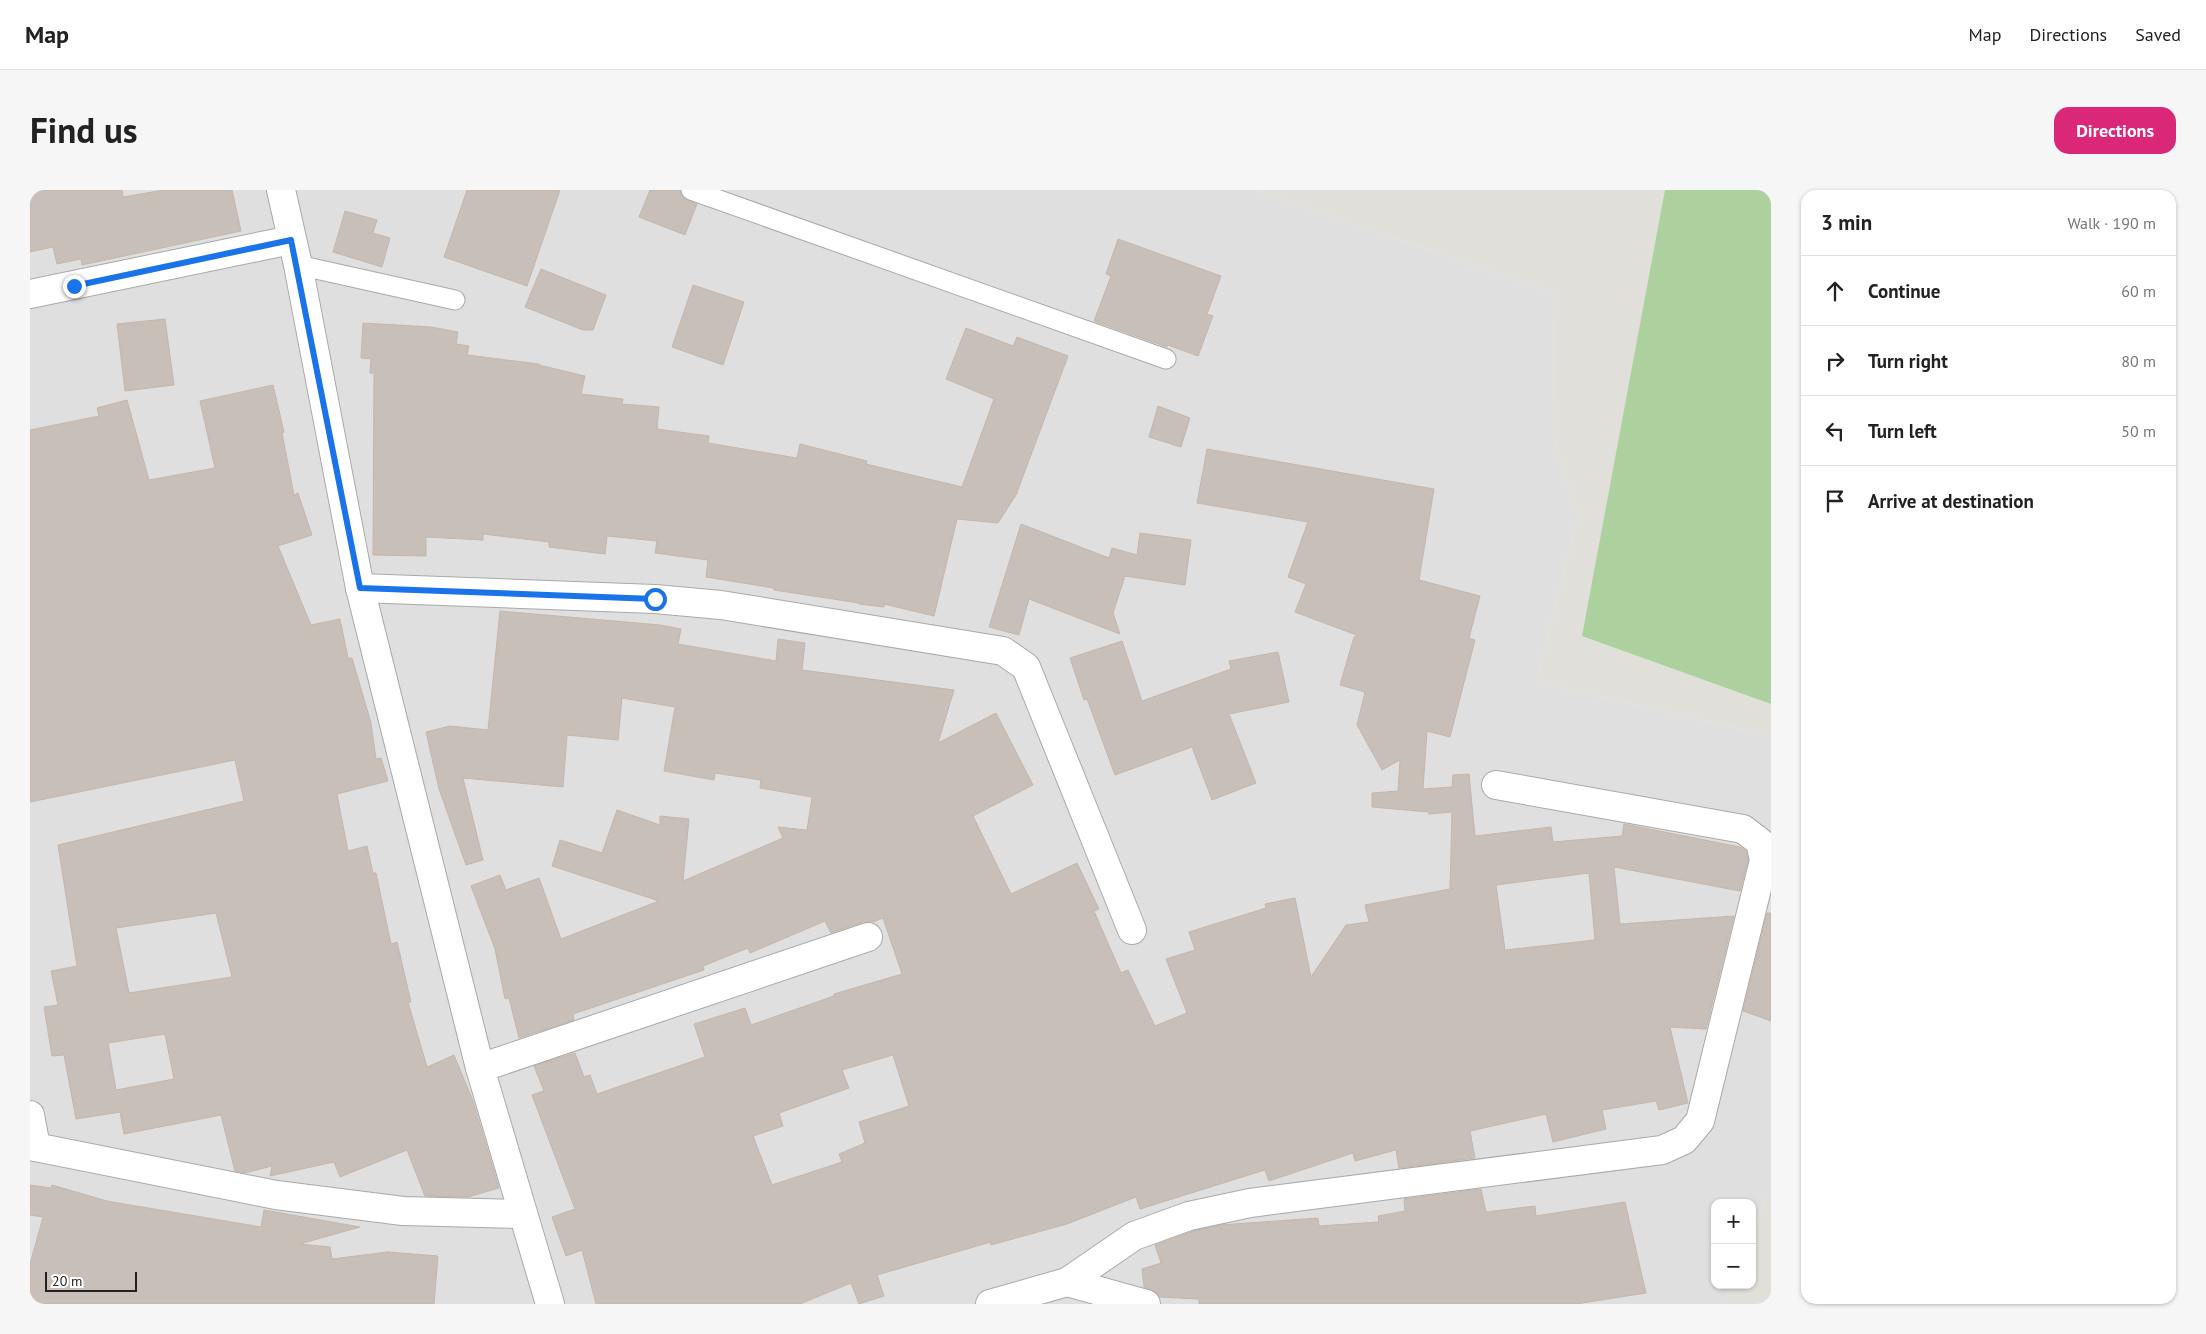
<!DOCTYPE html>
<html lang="en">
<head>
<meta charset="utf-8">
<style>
	:root { --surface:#fff; --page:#f6f6f6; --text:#222; --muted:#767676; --line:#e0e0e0; --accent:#db2777 }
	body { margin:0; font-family:"PT Sans",sans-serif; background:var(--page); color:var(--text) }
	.controls { position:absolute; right:15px; bottom:15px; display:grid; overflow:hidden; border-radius:10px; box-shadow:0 1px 4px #0004 }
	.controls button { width:45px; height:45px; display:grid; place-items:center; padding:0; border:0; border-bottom:1px solid var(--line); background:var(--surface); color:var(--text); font:25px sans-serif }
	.scale { position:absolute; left:15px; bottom:12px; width:92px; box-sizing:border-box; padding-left:5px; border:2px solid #222; border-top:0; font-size:14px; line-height:18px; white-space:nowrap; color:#222; -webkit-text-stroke:4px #fff; paint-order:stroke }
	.stop { position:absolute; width:15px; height:15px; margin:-11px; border:4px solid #1a73e8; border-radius:50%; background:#fff }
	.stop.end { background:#1a73e8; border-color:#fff; box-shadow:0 1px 5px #0008 }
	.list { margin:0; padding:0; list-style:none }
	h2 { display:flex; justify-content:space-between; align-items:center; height:65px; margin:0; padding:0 20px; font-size:21px }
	h2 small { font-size:16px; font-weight:400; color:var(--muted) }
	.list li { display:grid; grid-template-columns:32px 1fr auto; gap:15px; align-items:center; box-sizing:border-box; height:70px; padding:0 20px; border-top:1px solid var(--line) }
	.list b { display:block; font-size:19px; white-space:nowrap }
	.list em { font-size:16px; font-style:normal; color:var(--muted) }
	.icon { flex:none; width:28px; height:28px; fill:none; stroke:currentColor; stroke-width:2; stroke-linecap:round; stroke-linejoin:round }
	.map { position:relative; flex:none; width:1741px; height:1114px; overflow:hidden; border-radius:15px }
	header { display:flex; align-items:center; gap:30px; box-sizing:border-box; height:70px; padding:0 25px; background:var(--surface); border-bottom:1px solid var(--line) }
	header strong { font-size:24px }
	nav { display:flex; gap:28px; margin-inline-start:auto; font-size:18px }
	.intro { display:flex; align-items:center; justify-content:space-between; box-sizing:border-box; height:120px; padding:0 30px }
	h1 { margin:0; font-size:35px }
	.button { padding:12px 22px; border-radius:15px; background:var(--accent); color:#fff; font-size:18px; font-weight:700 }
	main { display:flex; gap:30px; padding:0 30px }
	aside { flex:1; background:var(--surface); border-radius:15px; box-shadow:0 1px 4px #0004 }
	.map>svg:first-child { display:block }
</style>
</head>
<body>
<header>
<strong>Map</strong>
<nav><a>Map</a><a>Directions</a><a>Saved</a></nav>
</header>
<div class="intro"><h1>Find us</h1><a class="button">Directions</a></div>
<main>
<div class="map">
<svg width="1741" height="1114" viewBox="0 0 1741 1114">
	<rect width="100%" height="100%" fill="#f2efe9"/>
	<!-- residential -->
	<polygon fill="#e0dfdf" points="0,0 1225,0 1524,103 1523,246 1548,325 1507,492 1741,546 1741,996 1722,1043 1722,1013 1685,1013 1685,1095 1701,1095 1694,1114 0,1114"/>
	<!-- airport -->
	<g fill="#e1dfda">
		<polygon points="1225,0 1741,0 1741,546 1507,492 1548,325 1523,246 1524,103"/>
		<polygon points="1741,996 1741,1114 1694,1114 1701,1095 1722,1095 1722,1043"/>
	</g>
	<!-- forest -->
	<polygon fill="#add19e" points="1635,0 1741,0 1741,514 1552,446"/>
	<!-- building -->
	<g fill="#c7bfb8" stroke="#c4b6ab" fill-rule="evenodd">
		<polygon points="0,0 92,0 93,7 134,0 202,0 211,41 52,75 51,69 27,74 23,57 0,62"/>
		<polygon points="437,0 530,0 497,96 414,67"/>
		<polygon points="620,0 650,0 653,8 667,14 655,45 609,27"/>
		<polygon points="315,21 347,30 343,43 360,48 352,77 303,62"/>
		<polygon points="1088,49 1191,86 1177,124 1183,126 1168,166 1138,155 1137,157 1064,131 1081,86 1076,84"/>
		<polygon points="511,79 576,105 563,140 553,140 495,117"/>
		<polygon points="663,95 714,112 693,175 642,157"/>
		<polygon points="135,129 144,195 95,201 87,134"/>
		<polygon points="333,133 401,137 428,142 426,154 439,156 437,165 509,174 509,175 555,186 551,204 593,209 592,214 629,217 627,239 679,246 678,253 767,268 770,254 837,271 836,274 932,297 964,209 916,189 936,138 983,156 987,147 1038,166 986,305 968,333 927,329 904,426 854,414 854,417 829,414 829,413 744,400 744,398 676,387 678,370 625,363 627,351 577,346 575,364 519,357 519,352 453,344 453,350 396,347 396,366 343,365 344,183 340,183 341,169 331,168"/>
		<path d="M243 195 254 242 252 243 264 305 268 303 282 345 248 356 281 435 310 429 318 468H322L341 533 346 569 351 568 358 591 307 604 318 661 337 656 343 683H346L361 754 367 752 381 812H378L397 877 424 865 443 911 469 998 438 1007 395 1006 377 960 310 987 304 972 240 986 242 976 215 983 205 981 191 925 94 944 90 922 46 929 34 865 22 866 14 817 28 815 21 781 47 776 28 655 214 611 205 570 0 612V240L69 226 67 218 97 210 119 290 185 278 170 211ZM186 723 202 787 99 803 86 738ZM135 844 144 889 86 900 78 853Z"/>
		<polygon points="1128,216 1160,228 1151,257 1119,247"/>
		<path d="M1177 259 1404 299 1389 390 1450 406 1439 448 1445 450 1420 547 1397 541 1393 599 1422 597 1423 585 1439 584 1445 646 1521 637 1523 652 1592 646 1594 634 1710 657 1716 661 1718 670 1710 701 1584 677 1590 734 1704 726 1676 839 1640 837 1658 913 1629 920 1626 911 1572 920 1576 939 1523 952 1516 924 1440 941 1445 968 1369 978 1366 960 1325 971 1323 963 1239 991 1235 980 1110 1019 1106 1007 1037 1034 961 1055V1052L847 1085 854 1106 829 1114 821 1093 770 1114H566L552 1060 536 1066 522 1027 545 1019 502 905 514 901 504 876 545 863 554 887 560 885 567 904 675 867 664 834 715 818 721 835 804 806V804L872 784 853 728 843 732H833L801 743 795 731 720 763 718 758 673 776 674 780 543 824 544 830 489 848 479 808 475 809 465 759 441 696 470 685 476 700 509 688 531 749 629 711 522 676 530 650 572 663 587 620 630 635V626L659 629 653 691 753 648 748 637 777 640 782 607 730 598 731 590 685 583 684 590 634 581 645 517 592 508 588 550 537 545 533 597 433 588 453 670 436 675 409 599 396 542 420 536 458 540 470 421 630 435 651 439 648 454 746 471 748 449 775 453 772 480 924 500 908 553 966 523 1003 595 943 626 981 704 1047 673 1069 719 1064 721 1091 783 1098 780 1125 836 1157 823 1136 769 1165 760 1159 742 1236 718 1235 714 1265 708 1281 787 1316 735 1339 732 1335 715 1420 699 1422 622 1399 624V622L1342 617V603L1368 601 1370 570 1352 580 1327 535 1335 502 1310 495 1324 447 1329 446 1265 422 1276 394 1258 387 1278 332 1167 313ZM1559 683 1565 750 1475 760 1466 695ZM863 865 879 916 829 932 835 953 809 964 812 972 742 995 723 946 753 936 749 923 819 898 812 880Z"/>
		<polygon points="991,334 1079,368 1082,358 1107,365 1110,343 1161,350 1155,395 1095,386 1083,423 1090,444 999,409 989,445 959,437"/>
		<polygon points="1092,451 1112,511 1201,479 1199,471 1248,462 1259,512 1199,524 1226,593 1182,610 1162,557 1085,585 1057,509 1054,510 1040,468"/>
		<polygon points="1737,723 1741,723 1741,831 1713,821"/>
		<polygon points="0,995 21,998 22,995 77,1011 231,1037 234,1020 330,1037 270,1054 300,1057 302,1069 358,1062 408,1066 404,1114 0,1114 0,1074 13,1027 0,1025"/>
		<polygon points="1451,999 1456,1022 1505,1016 1506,1026 1595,1012 1616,1103 1546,1114 1169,1114 1169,1109 1129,1107 1127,1103 1114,1097 1112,1079 1131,1073 1125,1055 1163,1041 1190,1035 1288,1028 1289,1036 1349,1032 1348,1026 1375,1021 1374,1009"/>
	</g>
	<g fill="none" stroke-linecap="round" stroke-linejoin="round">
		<!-- service casing -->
		<g stroke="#a9a9a9" stroke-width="21">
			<g id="service">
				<polyline points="661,0 1136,169"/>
				<polyline points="268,75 425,110"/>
			</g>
		</g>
		<!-- minor casing -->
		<g stroke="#a9a9a9" stroke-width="30">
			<g id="minor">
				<polyline points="251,0 268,75 330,398 450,878 520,1114"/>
				<polyline points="0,104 261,50"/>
				<polyline points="330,398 625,409 691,415 973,461 996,477 1102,740"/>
				<polyline points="450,878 838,747"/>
				<polyline points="0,925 6,957"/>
				<polyline points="0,956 246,1005 373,1021 493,1024"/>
				<polyline points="1037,1092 1116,1114"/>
				<polyline points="960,1114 1037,1092 1104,1046 1159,1026 1220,1013 1632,960 1654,950 1670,931 1734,670 1730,652 1713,639 1466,595"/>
			</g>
		</g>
		<!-- service -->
		<use href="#service" stroke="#fff" stroke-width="19"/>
		<!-- minor -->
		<use href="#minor" stroke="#fff" stroke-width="28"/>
	</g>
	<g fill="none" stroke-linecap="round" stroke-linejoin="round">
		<!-- route -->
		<polyline stroke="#1a73e8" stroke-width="6" points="44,96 261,50 330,398 625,409"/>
	</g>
</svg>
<div class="controls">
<button>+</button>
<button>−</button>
</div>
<div class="scale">20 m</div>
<div class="stop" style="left:625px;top:409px"></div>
<div class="stop end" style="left:44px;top:96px"></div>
</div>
<aside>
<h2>3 min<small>Walk · 190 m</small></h2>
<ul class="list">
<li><svg class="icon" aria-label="ahead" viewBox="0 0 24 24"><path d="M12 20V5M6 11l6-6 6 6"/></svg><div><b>Continue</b></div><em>60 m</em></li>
<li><svg class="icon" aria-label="right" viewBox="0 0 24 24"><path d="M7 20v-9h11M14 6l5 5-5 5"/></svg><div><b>Turn right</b></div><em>80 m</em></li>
<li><svg class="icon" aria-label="left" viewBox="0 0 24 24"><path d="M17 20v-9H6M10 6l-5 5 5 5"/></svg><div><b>Turn left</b></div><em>50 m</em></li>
<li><svg class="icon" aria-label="arrive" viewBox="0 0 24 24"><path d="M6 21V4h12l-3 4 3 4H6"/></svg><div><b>Arrive at destination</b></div></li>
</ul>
</aside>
</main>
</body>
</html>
